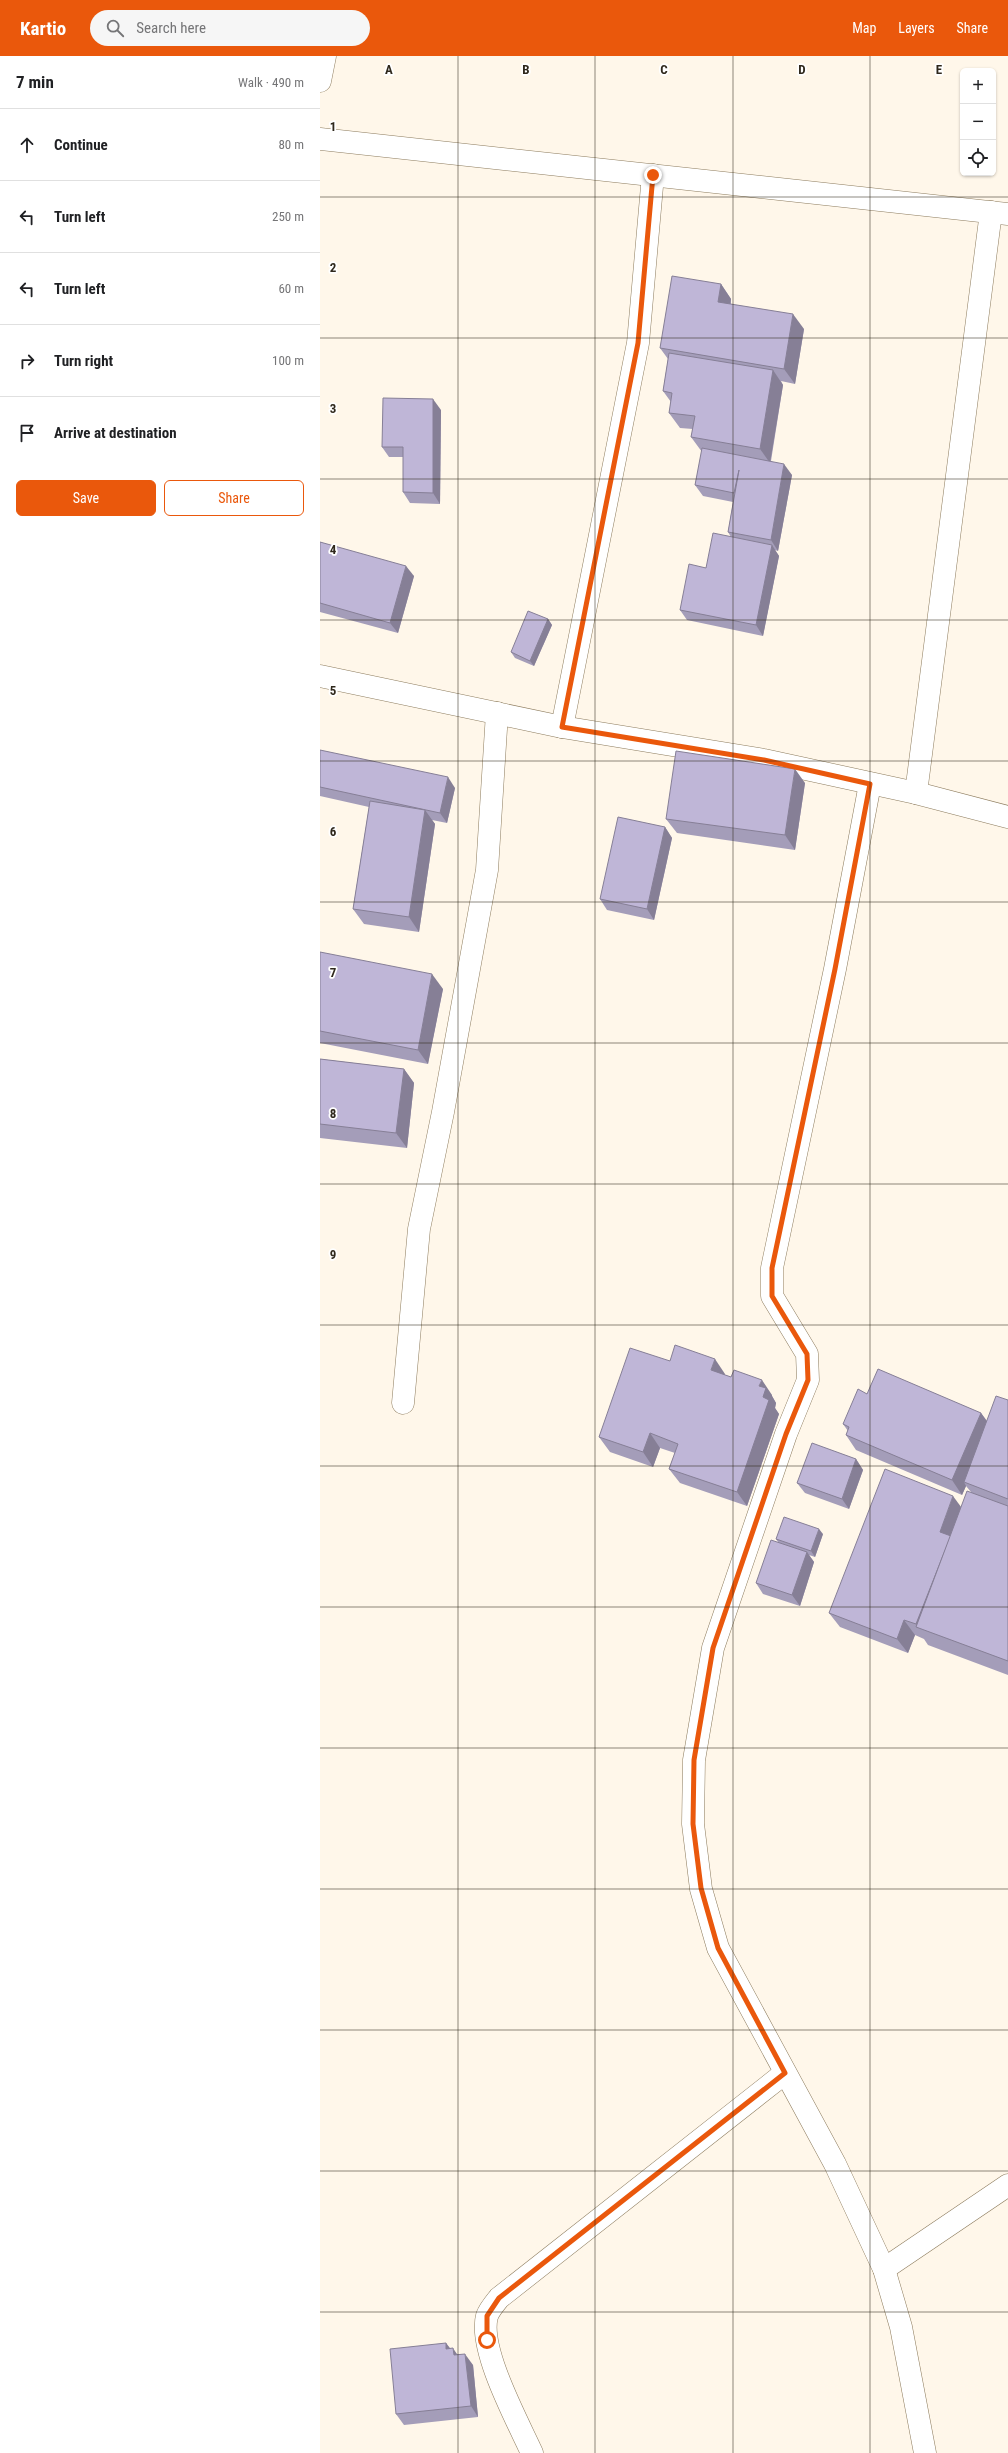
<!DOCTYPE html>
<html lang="en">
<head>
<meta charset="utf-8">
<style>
	:root { --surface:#fff; --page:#f6f6f6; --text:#202124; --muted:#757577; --line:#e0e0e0; --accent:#ea580c }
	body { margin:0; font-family:"Roboto Condensed",sans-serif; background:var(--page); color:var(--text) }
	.controls { position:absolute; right:12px; top:12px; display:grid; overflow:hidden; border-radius:6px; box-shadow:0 1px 3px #0004 }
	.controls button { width:36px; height:36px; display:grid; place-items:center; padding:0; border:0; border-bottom:1px solid var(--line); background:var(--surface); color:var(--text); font:20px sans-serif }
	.stop { position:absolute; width:12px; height:12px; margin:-9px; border:3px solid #ea580c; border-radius:50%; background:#fff }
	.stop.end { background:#ea580c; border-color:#fff; box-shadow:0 1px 4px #0008 }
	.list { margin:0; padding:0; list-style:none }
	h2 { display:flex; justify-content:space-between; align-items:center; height:52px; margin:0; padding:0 16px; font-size:17px }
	h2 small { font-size:13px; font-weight:400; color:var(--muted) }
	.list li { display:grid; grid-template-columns:26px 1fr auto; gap:12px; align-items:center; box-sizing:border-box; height:72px; padding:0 16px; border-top:1px solid var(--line) }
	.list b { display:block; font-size:15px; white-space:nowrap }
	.list em { font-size:13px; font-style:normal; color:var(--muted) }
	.actions { display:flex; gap:8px; padding:12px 16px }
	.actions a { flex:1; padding:9px 0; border:1px solid var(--accent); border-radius:6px; text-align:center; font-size:14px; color:var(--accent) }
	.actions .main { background:var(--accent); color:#fff }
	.icon { flex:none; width:22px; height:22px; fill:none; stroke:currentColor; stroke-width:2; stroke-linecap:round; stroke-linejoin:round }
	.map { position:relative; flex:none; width:688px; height:2397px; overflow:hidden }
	header { display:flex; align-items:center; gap:24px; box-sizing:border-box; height:56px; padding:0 20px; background:var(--accent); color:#fff }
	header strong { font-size:19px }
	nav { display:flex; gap:22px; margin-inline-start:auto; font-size:14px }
	.search { width:280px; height:36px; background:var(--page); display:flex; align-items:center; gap:10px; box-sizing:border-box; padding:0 14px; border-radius:22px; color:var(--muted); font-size:15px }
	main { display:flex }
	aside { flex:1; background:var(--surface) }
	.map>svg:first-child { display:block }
</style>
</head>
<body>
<header>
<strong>Kartio</strong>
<div class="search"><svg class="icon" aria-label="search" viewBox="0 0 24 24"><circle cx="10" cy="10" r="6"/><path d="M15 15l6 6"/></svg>Search here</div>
<nav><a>Map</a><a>Layers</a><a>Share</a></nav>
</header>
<main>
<aside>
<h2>7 min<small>Walk · 490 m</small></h2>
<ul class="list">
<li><svg class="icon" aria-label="ahead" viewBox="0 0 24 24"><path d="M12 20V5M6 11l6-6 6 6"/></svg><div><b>Continue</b></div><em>80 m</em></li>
<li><svg class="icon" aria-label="left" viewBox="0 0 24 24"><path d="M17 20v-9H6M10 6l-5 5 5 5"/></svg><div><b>Turn left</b></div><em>250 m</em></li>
<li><svg class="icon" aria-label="left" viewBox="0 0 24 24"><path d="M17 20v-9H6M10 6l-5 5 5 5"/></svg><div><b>Turn left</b></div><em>60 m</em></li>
<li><svg class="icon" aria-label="right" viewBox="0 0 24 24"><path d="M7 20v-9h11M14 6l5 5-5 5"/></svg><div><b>Turn right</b></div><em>100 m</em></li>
<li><svg class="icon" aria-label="arrive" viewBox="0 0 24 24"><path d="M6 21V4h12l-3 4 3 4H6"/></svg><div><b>Arrive at destination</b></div></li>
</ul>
<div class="actions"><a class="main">Save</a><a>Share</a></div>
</aside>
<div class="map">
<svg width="688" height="2397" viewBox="0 0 688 2397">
	<rect width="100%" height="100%" fill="#fff7ea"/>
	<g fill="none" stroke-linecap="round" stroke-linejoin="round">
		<!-- minor casing -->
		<g stroke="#8d7c5e" stroke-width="23">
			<g id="minor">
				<polyline points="0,25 5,0"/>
				<polyline points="0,83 688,158"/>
				<polyline points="0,620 242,671 444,704 596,737 688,761"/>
				<polyline points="242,671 318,287 333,119"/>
				<polyline points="550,728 515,913 452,1212 452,1240 487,1298 488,1324 466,1378 393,1592 374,1704 373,1768 381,1833 398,1892 515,2108 564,2213 581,2271 605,2397"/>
				<polyline points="596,737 671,156"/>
				<polyline points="83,1347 99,1173 123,1056 167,814 177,657"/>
				<polyline points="564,2213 688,2129"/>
				<path d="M212 2397C198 2366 158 2293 167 2260 169 2254 175 2247 179 2242L465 2017"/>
			</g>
		</g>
		<!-- minor -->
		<use href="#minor" stroke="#fff" stroke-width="22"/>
	</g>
	<!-- wall -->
	<g fill="#a49db9">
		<polygon points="401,228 411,243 411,248 484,273 475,328 461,325 463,329 451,405 472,419 458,495 455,494 459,500 443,580 367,564 360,554 386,512 411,481 408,476 413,446 383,440 375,429 382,396 371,381 373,373 360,372 349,357 351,346 343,335 348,303 340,292"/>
		<polygon points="121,354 120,448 90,447 83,436 83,401 69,401 62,391"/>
		<polygon points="0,486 94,520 78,577 0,556"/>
		<polygon points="228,563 232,569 214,610 195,602 191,596"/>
		<polygon points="0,694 135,732 127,767 112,764 115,768 99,876 44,868 33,853 49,751 0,740"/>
		<polygon points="485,727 475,794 357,777 346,763"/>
		<polygon points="345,771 352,782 334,864 287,854 280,843"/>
		<polygon points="0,896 123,933 108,1008 0,987"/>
		<polygon points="0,1003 84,1013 94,1027 87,1092 0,1082"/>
		<polygon points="350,1305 405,1318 405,1319 452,1339 452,1340 456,1347 455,1352 459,1358 427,1450 360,1427 349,1413 355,1397 340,1392 333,1411 290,1396 279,1381"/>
		<polygon points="547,1338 661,1357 667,1365 688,1344 688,1619 608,1589 604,1583 595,1579 588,1597 520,1571 509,1557 641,1451 651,1436 646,1430 642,1439 536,1394 526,1379 528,1375 523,1368"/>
		<polygon points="536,1403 543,1414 529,1453 485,1437 477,1427"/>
		<polygon points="503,1478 495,1501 489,1499 494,1506 480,1550 443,1538 436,1527 458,1486 456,1483"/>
		<polygon points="126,2287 130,2292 138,2299 153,2309 158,2361 84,2369 76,2358"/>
	</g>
	<!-- shaded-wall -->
	<g fill="#867f96">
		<polygon points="401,228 411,243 408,260 398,246"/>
		<polygon points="473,258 484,273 475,328 464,313"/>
		<polygon points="453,314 463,329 450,407 440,393"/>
		<polygon points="113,343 121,354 120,448 113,437"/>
		<polygon points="464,408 472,419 458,495 451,484"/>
		<polygon points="452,489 459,500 443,580 436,569"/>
		<polygon points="86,510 94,520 78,577 70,567"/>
		<polygon points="228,563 232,569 214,610 210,605"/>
		<polygon points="475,713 485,727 475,794 465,779"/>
		<polygon points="128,721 135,732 127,767 120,757"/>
		<polygon points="105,754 115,768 99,876 89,861"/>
		<polygon points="345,771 352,782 334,864 327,853"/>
		<polygon points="112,918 123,933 108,1008 98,994"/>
		<polygon points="84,1013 94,1027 87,1092 76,1077"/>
		<polygon points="395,1303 405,1318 401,1328 391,1314"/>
		<polygon points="442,1324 452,1339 452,1340 456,1347 455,1352 459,1358 427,1450 417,1436 443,1341 439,1330"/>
		<polygon points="661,1357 671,1371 644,1426 646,1430 642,1439 632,1424"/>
		<polygon points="330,1377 340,1392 333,1411 323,1396"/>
		<polygon points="536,1403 543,1414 529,1453 522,1443"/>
		<polygon points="633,1440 644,1455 598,1572 596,1568 620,1476"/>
		<polygon points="499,1473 503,1478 495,1501 491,1495"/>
		<polygon points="487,1496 494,1506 480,1550 472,1539"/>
		<polygon points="584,1564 595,1579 588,1597 577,1583"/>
		<polygon points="126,2287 133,2297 126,2293"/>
		<polygon points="133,2292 140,2303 134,2299"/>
		<polygon points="145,2298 153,2309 158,2361 151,2350"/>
	</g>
	<!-- building -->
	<g fill="#bfb6d7" stroke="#867f96">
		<polygon points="352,220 401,228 398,246 473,258 464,313 340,292"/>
		<polygon points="349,297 453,314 440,393 371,381 375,360 349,357 352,337 343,335"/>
		<polygon points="63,342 113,343 113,437 83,436 83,391 62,391"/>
		<polygon points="382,392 464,408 451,484 408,476 419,414 414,437 375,429"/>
		<polygon points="393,477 452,489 436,569 360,554 369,508 386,512"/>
		<polygon points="0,486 86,510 70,567 0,547"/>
		<polygon points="208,555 228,563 210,605 191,596"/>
		<polygon points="0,694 128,721 120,757 0,731"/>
		<polygon points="356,695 475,713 465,779 346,763"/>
		<polygon points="50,745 105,754 89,861 33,853"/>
		<polygon points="298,761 345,771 327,853 280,843"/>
		<polygon points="0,896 112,918 98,994 0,975"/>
		<polygon points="0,1003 84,1013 76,1077 0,1068"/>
		<polygon points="355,1289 395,1303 391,1314 411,1321 414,1314 442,1324 439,1330 446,1332 443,1341 449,1344 417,1436 349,1413 358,1388 330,1377 323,1396 279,1381 310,1292 350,1305"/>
		<polygon points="558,1313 661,1357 632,1424 526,1379 529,1371 523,1368 538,1333 547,1338"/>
		<polygon points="676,1340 688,1344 688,1443 644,1426"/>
		<polygon points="492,1387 536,1403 522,1443 477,1427"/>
		<polygon points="565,1413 633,1440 620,1476 631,1480 622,1502 596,1568 584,1564 577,1583 509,1557"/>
		<polygon points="647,1435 688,1450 688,1605 596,1571"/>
		<polygon points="464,1461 499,1473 491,1495 456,1483"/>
		<polygon points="451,1484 487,1496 472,1539 436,1527"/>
		<polygon points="126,2287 126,2293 133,2292 134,2299 145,2298 151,2350 76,2358 70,2293"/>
	</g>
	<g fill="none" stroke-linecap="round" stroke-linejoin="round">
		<!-- route -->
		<polyline stroke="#ea580c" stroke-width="5" points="167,2284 167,2260 179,2242 465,2017 398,1892 381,1832 373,1768 374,1704 393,1592 466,1378 488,1324 487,1298 452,1240 452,1212 515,913 550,728 444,704 242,671 318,287 333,119"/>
	</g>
	<!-- grid -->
	<path fill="none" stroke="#2f281c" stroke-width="1" stroke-opacity="0.55" d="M138 0V2397M275 0V2397M413 0V2397M550 0V2397M0 141H688M0 282H688M0 423H688M0 564H688M0 705H688M0 846H688M0 987H688M0 1128H688M0 1269H688M0 1410H688M0 1551H688M0 1692H688M0 1833H688M0 1974H688M0 2115H688M0 2256H688"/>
	<g font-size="13" text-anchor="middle" font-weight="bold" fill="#2f281c" stroke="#fff" stroke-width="3.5" stroke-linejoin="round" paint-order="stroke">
		<text x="69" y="18">A</text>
		<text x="206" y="18">B</text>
		<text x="344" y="18">C</text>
		<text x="482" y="18">D</text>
		<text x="619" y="18">E</text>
		<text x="13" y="75">1</text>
		<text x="13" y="216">2</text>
		<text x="13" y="357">3</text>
		<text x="13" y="498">4</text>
		<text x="13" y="639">5</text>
		<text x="13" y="780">6</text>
		<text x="13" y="921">7</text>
		<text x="13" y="1062">8</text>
		<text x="13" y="1203">9</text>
	</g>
</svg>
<div class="controls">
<button>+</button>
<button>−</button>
<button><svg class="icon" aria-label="locate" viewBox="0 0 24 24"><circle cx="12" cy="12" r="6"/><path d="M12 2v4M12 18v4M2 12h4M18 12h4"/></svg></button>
</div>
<div class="stop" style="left:167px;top:2284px"></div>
<div class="stop end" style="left:333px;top:119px"></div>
</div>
</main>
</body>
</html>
